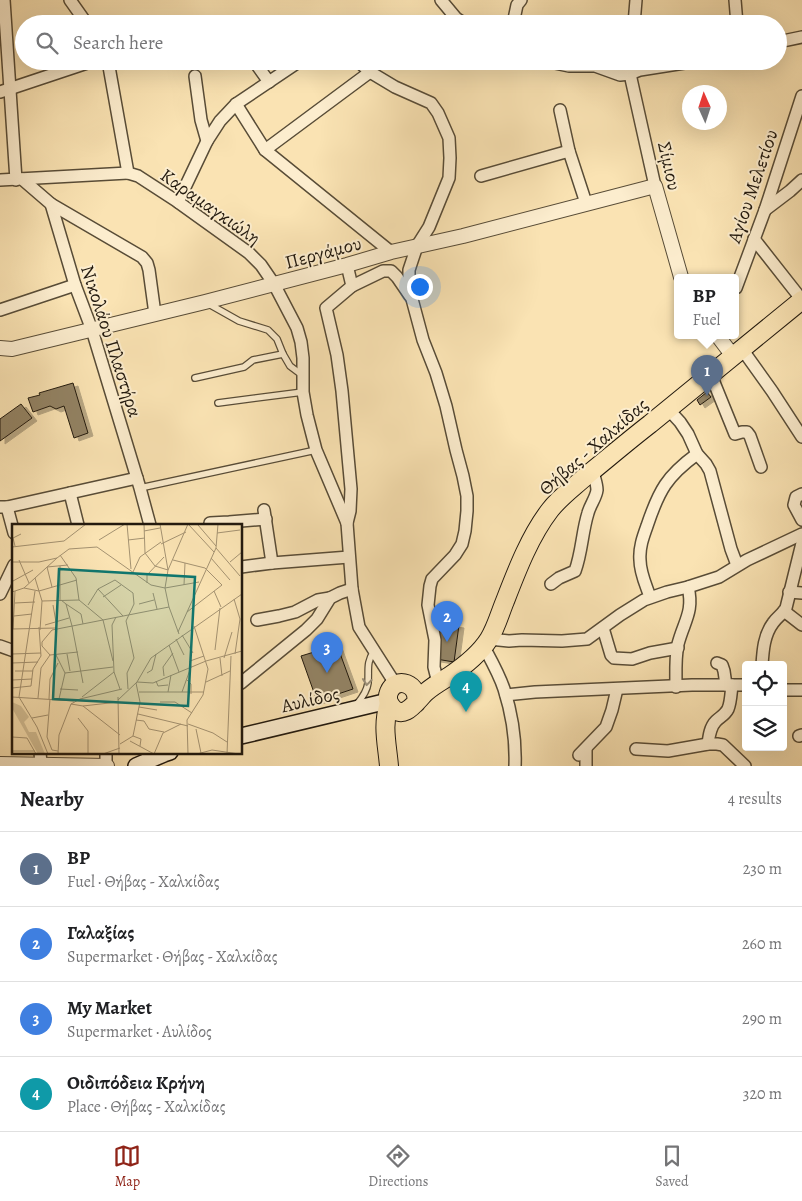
<!DOCTYPE html>
<html lang="en">
<head>
<meta charset="utf-8">
<style>
	:root { --surface:#fff; --page:#f6f6f6; --text:#202124; --muted:#757577; --line:#e0e0e0; --accent:#8f2418 }
	body { margin:0; font-family:Alegreya,serif; background:var(--page); color:var(--text) }
	.controls { position:absolute; right:15px; bottom:15px; display:grid; overflow:hidden; border-radius:5px; box-shadow:0 5px 20px #0002 }
	.controls button { width:45px; height:45px; display:grid; place-items:center; padding:0; border:0; border-bottom:1px solid var(--line); background:var(--surface); color:var(--text); font:25px sans-serif }
	.compass { position:absolute; left:682px; top:85px; width:45px; height:45px; border-radius:50%; background:var(--surface); box-shadow:0 5px 20px #0002; rotate:357deg }
	.you { position:absolute; left:419px; top:286px; width:18px; height:18px; margin:-12px; border:4px solid #fff; border-radius:50%; background:#1a73e8; box-shadow:0 0 0 8px #1a73e833 }
	.badge { display:grid; place-items:center; width:32px; height:32px; border-radius:50%; background:var(--accent); color:#fff; font-size:16px; font-weight:700 }
	.pin { position:absolute; translate:-50% -41px; filter:drop-shadow(0 1px 2px #0008) }
	.pin::after { content:''; position:absolute; top:26px; width:18px; height:15px; background:inherit; clip-path:polygon(0 0,100% 0,50% 100%) }
	.popup { position:absolute; left:674px; top:274px; width:65px; height:65px; box-sizing:border-box; display:grid; place-content:center; border-radius:5px; background:var(--surface); filter:drop-shadow(0 1px 4px #0005); font-size:16px; white-space:nowrap; color:var(--muted) }
	.popup b { font-size:19px; color:var(--text) }
	.popup::after { content:''; position:absolute; left:50%; top:100%; margin-left:-10px; border:10px solid transparent; border-top-color:var(--surface) }
	.list { margin:0; padding:0; list-style:none }
	h2 { display:flex; justify-content:space-between; align-items:center; height:65px; margin:0; padding:0 20px; font-size:21px }
	h2 small { font-size:16px; font-weight:400; color:var(--muted) }
	.list li { display:grid; grid-template-columns:32px 1fr auto; gap:15px; align-items:center; box-sizing:border-box; height:75px; padding:0 20px; border-top:1px solid var(--line) }
	.list b { display:block; font-size:19px; white-space:nowrap }
	.list p { margin:0; font-size:16px; white-space:nowrap; color:var(--muted) }
	.list em { font-size:16px; font-style:normal; color:var(--muted) }
	.icon { flex:none; width:28px; height:28px; fill:none; stroke:currentColor; stroke-width:2; stroke-linecap:round; stroke-linejoin:round }
	.map { position:relative; flex:none; width:802px; height:766px; overflow:hidden }
	.search { position:absolute; background:var(--surface); box-shadow:0 5px 20px #0002; left:15px; right:15px; top:15px; height:55px; display:flex; align-items:center; gap:12px; box-sizing:border-box; padding:0 18px; border-radius:28px; color:var(--muted); font-size:19px }
	.sheet { height:365px; background:var(--surface) }
	nav { display:flex; justify-content:space-around; align-items:center; box-sizing:border-box; height:70px; border-top:1px solid var(--line); background:var(--surface); font-size:14px; color:var(--muted) }
	nav a { display:grid; justify-items:center; gap:2px }
	nav .on { color:var(--accent) }
	.map>svg:first-child { display:block }
</style>
</head>
<body>
<div class="map">
<svg width="802" height="766" viewBox="0 0 802 766">
	<defs>
		<filter id="shadow"><feDropShadow dx="5" dy="3" stdDeviation="0" flood-color="#0004"/></filter>
	</defs>
	<rect width="100%" height="100%" fill="#fae3b3"/>
	<filter id="stains"><feTurbulence type="fractalNoise" baseFrequency=".004" numOctaves="4"/><feColorMatrix values="0 0 0 0 .2 0 0 0 0 .09 0 0 0 0 .02 0 0 0 .5 -.17"/></filter>
	<radialGradient id="worn" r=".72"><stop offset=".6" stop-color="#630" stop-opacity="0"/><stop offset="1" stop-color="#630" stop-opacity=".3"/></radialGradient>
	<!-- building -->
	<g fill="#928264" stroke="#22190e" filter="url(#shadow)">
		<polygon points="73,383 88,433 74,438 64,406 56,409 50,406 33,412 28,398 40,395 39,393"/>
		<polygon points="707,392 711,397 700,405 697,400"/>
		<polygon points="21,404 32,418 0,441 0,419"/>
		<polygon points="440,622 459,625 454,662 436,659"/>
		<polygon points="337,645 353,689 317,701 301,656"/>
	</g>
	<g fill="none" stroke-linecap="round" stroke-linejoin="round">
		<!-- service casing -->
		<g stroke="#584c37" stroke-width="8">
			<g id="service">
				<polyline points="207,303 239,321 268,330 277,339 283,354 290,366 302,375"/>
				<polyline points="195,378 244,367 253,360 283,354"/>
				<polyline points="218,403 303,392"/>
				<polyline points="140,488 316,450"/>
				<path d="M357 704C362 698 367 691 368 683 369 669 366 663 374 651"/>
			</g>
		</g>
		<!-- minor casing -->
		<g stroke="#584c37" stroke-width="14">
			<g id="minor">
				<polyline points="4,0 16,180"/>
				<polyline points="70,0 87,24"/>
				<polyline points="441,0 456,18 465,24"/>
				<polyline points="735,0 737,24"/>
				<polyline points="513,24 517,5 521,0"/>
				<polyline points="634,24 636,0"/>
				<polyline points="778,42 802,37"/>
				<polyline points="108,61 128,173 138,176 178,202 249,253 261,265 274,284 297,328 301,342 303,358 303,392 307,415 316,450 347,523"/>
				<polyline points="254,61 269,82"/>
				<polyline points="358,61 370,72 395,87 431,103 438,113 449,138 450,158 449,178 429,227 417,246 409,270 409,284 412,299 423,340 436,373 446,406 456,450 463,476 467,496 467,511 465,531 462,544 455,555 432,579 430,586 428,605 435,640 434,667 436,675 439,682"/>
				<polyline points="545,61 569,66 595,66 620,75 630,74 640,70 697,61"/>
				<polyline points="631,61 630,74 655,186"/>
				<polyline points="195,76 201,120 207,141"/>
				<polyline points="0,92 93,61"/>
				<polyline points="236,104 265,150 391,252"/>
				<polyline points="560,110 569,151 586,203"/>
				<polyline points="265,150 370,72"/>
				<polyline points="481,176 569,151"/>
				<polyline points="22,179 51,204 75,285 92,330 140,488 150,525"/>
				<polyline points="0,180 128,173"/>
				<polyline points="178,202 207,141 220,121 236,104 300,61"/>
				<polyline points="51,204 142,257 147,263 149,270 155,314"/>
				<polyline points="765,210 790,191 802,180"/>
				<polyline points="754,239 802,300"/>
				<polyline points="347,265 352,286 326,308 337,355 342,391 351,489 350,511 347,523 352,589 359,627 396,685"/>
				<polyline points="352,286 383,271 391,271 397,277 410,296"/>
				<polyline points="736,288 765,210 802,96"/>
				<polyline points="0,310 75,285"/>
				<polyline points="742,349 772,391 802,437"/>
				<polyline points="711,375 735,434 742,432 747,432 750,436 761,467"/>
				<polyline points="668,409 680,422 688,434 697,454 706,464 710,471 731,549 737,565"/>
				<polyline points="70,493 78,525"/>
				<polyline points="802,494 796,497 794,505 802,520"/>
				<polyline points="0,507 7,507 137,478"/>
				<polyline points="7,507 14,533"/>
				<polyline points="264,510 272,563"/>
				<polyline points="210,523 229,522 266,519"/>
				<polyline points="241,567 272,563 349,557"/>
				<path d="M551 584 559 578 575 571C582 552 582 532 588 513 590 505 596 498 597 490 597 484 594 477 593 471"/>
				<polyline points="789,592 802,593"/>
				<polyline points="0,594 14,565"/>
				<path d="M650 597C646 585 640 573 640 560 639 548 643 537 647 526 659 490 667 476 697 454"/>
				<polyline points="784,611 802,625"/>
				<polyline points="257,620 279,616 295,612 318,600 330,598"/>
				<polyline points="603,628 611,655 614,658 632,659 650,653 678,648"/>
				<polyline points="489,639 509,641 522,640 562,641 587,639 620,615 644,600 667,592 688,587 719,577 747,560 802,534"/>
				<polyline points="0,646 14,651"/>
				<path d="M484 647C491 660 499 674 504 689 512 714 516 740 515 766"/>
				<polyline points="717,663 722,665 724,671 726,685"/>
				<path d="M762 665C763 650 764 635 773 623 777 617 783 614 786 608L802 543"/>
				<polyline points="241,683 306,630 317,619 330,598 340,593 352,589"/>
				<path d="M676 687C676 673 675 658 678 644 684 621 694 612 688 587"/>
				<polyline points="783,690 802,690"/>
				<polyline points="506,695 535,692 692,685 746,685"/>
				<polyline points="799,736 802,735"/>
				<path d="M708 744C709 736 710 727 716 721 720 717 725 715 728 709 731 702 731 692 732 685"/>
				<polyline points="586,749 586,766"/>
				<polyline points="636,749 668,751 708,744 717,744 723,745 745,766"/>
				<polyline points="40,752 41,764"/>
				<polyline points="106,752 106,766"/>
				<polyline points="579,755 606,727 612,710 617,689"/>
			</g>
		</g>
		<!-- tertiary casing -->
		<g stroke="#584c37" stroke-width="16">
			<g id="tertiary">
				<polyline points="717,335 733,356"/>
				<polyline points="0,348 12,349 205,302 347,265 391,252 463,236 655,186 681,277"/>
				<polyline points="0,764 107,766"/>
			</g>
		</g>
		<!-- secondary casing -->
		<g stroke="#22190e" stroke-width="18">
			<g id="secondary">
				<polyline points="241,736 388,701"/>
				<polyline points="136,766 164,754 170,752"/>
			</g>
		</g>
		<!-- primary casing -->
		<g stroke="#22190e" stroke-width="20">
			<g id="primary">
				<path d="M389 703C382 726 387 743 389 766"/>
				<path d="M416 703C420 684 396 675 389 692 387 697 388 702 391 706 404 723 417 700 426 692 433 686 440 682 448 677 463 667 479 655 489 639 496 628 500 613 505 601 517 570 530 536 550 510 560 497 574 487 586 476 607 459 628 441 650 424 701 383 751 341 802 300"/>
			</g>
		</g>
		<!-- service -->
		<use href="#service" stroke="#fcedce" stroke-width="5.5"/>
		<!-- minor -->
		<use href="#minor" stroke="#fcedce" stroke-width="11"/>
		<!-- tertiary -->
		<use href="#tertiary" stroke="#fcedce" stroke-width="14"/>
		<!-- secondary -->
		<use href="#secondary" stroke="#fcedce" stroke-width="15"/>
		<!-- primary -->
		<use href="#primary" stroke="#fae3b3" stroke-width="18"/>
	</g>
	<!-- one-way arrows -->
	<defs><path id="oneway-chevron" d="M-2-3.5L2.5 0L-2 3.5" fill="none" stroke-width="1.6" stroke-linecap="round" stroke-linejoin="round" transform="scale(1.25)"/></defs>
	<use stroke="#9a8e78" href="#oneway-chevron" transform="translate(367 682) rotate(96)"/>
	<g text-anchor="middle" stroke-width="4" stroke-linejoin="round" paint-order="stroke">
		<!-- street labels -->
		<g font-size="19" fill="#22190e" stroke="#fcedce">
			<text transform="translate(670 166) rotate(77)" y="7">Σίμιου</text>
			<text transform="translate(752 186) rotate(-71)" y="7">Αγίου Μελετίου</text>
			<text transform="translate(211 206) rotate(35)" y="7">Καραμαγκιώλη</text>
			<text transform="translate(323 252) rotate(-15)" y="7">Περγάμου</text>
			<text transform="translate(112 341) rotate(72)" y="7">Νικολάου Πλαστήρα</text>
			<text transform="translate(593 446) rotate(-41)" y="7">Θήβας - Χαλκίδας</text>
			<text transform="translate(310 699) rotate(-13)" y="7">Αυλίδος</text>
		</g>
	</g>
	<!-- overview -->
	<g transform="translate(12 524)">
		<rect width="230" height="230" fill="#fae3b3"/>
		<path d="M0 178 9 182 17 193 12 198 17 208H24L33 230H26L0 184Z" fill="#d5c197"/>
		<path fill="none" stroke="#a49271" stroke-width="1" d="M115 0 119 45M132 0 133 29 143 42 156 46 176 0M148 0 156 46 153 64 157 83 167 110M177 1 202 28M186 1 204 22M132 7 148 4M205 9 228 6M87 16 113 0M116 16 133 14M149 20 174 8M3 22 1 14 9 10M0 23 52 17 74 0M204 24 228 52M48 31 64 54 67 76 91 96 101 137M199 34 218 56M7 36 17 59M161 36 193 44 210 61 175 88M0 38H27L45 34 57 25 85 23 139 61 153 64 187 58M218 38 230 28M48 42V76M121 48 128 33 149 18M23 54 30 77 28 106M1 57 21 46M135 59V51L152 33M172 61 173 39M40 63 35 43 56 41M12 64 27 67 65 56M86 65 111 92M23 67 7 173 25 203 36 230M202 67 209 83M0 68 12 64 45 34M141 69 145 85M91 73 109 61M222 75 228 95 223 130M49 76 54 80 60 102 71 159M30 77 67 76M3 79 23 78M54 80 69 90 71 100M127 80 142 76M41 81 44 98M76 81 86 65 103 56 121 69 122 80 114 97 122 134 115 149 116 165M2 92 20 90M104 93 100 101 102 148 108 165M33 101 57 94M0 105 44 104M1 105 3 67M166 108 204 24 206 0M170 111 181 129M164 115 172 131M157 121 167 148M203 126 208 84M0 130 29 129M55 130 58 147M38 131 30 122V118L40 106 157 83M38 131 66 128M44 131 53 149M208 134 210 152M212 134 220 108M0 139 26 138M179 143 178 137 192 132M3 147H21M53 149 101 143M135 149 140 146 144 130M152 152 151 143 161 129M0 156 20 155M175 156 179 160V170M144 157 146 162 156 161M125 158 141 159 194 137 230 127M194 158 218 147M0 164 19 162 21 145 29 132 27 103M48 165 66 166M127 168H170L179 143M156 168 159 151M170 168H192M0 173 62 177M70 173 102 148M106 173 107 230M26 174 29 144 38 131M37 175 38 155 46 139M38 175 35 213 40 226 46 227M47 175 53 149M106 176 125 158 139 134 230 70M148 178H163L180 189M59 180 71 182 108 211M71 182 106 178M127 183 145 186M126 190 176 202M20 194 36 191M66 194 76 207V230M124 196 132 197 137 205 152 208M176 200 201 209 215 218M184 205 189 229M121 212 129 215 128 222M0 213 15 214 24 230M118 217 142 230M108 220 121 212 128 178 124 159M0 227H23M46 230 47 211 59 180 68 175 110 165M91 230 108 224M142 230 151 209 169 200M176 230 175 196 191 171 196 145 182 102M185 230 200 226 227 230M215 230 219 132"/>
		<path fill="#0f766e" fill-opacity="0.15" stroke="#0f766e" stroke-width="2.5" d="M47 45 183 53 176 182 41 175Z"/>
		<rect width="230" height="230" fill="none" stroke="#22190e" stroke-width="2.5"/>
	</g>
	<rect width="100%" height="100%" filter="url(#stains)"/>
	<rect width="100%" height="100%" fill="url(#worn)"/>
</svg>
<div class="controls">
<button><svg class="icon" aria-label="locate" viewBox="0 0 24 24"><circle cx="12" cy="12" r="6"/><path d="M12 2v4M12 18v4M2 12h4M18 12h4"/></svg></button>
<button><svg class="icon" aria-label="layers" viewBox="0 0 24 24"><path d="M12 4l9 5-9 5-9-5zM3 14l9 5 9-5"/></svg></button>
</div>
<svg class="compass" viewBox="-18 -18 36 36"><path d="M0-13l5 13h-10z" fill="#e53935"/><path d="M0 13l5-13h-10z" fill="#757577"/></svg>
<div class="you"></div>
<div class="pin badge" style="left:707px;top:396px;background:#5c6f8a">1</div>
<div class="popup"><b>BP</b>Fuel</div>
<div class="pin badge" style="left:447px;top:642px;background:#3f7fe0">2</div>
<div class="pin badge" style="left:327px;top:673px;background:#3f7fe0">3</div>
<div class="pin badge" style="left:466px;top:712px;background:#0f9aa8">4</div>
<div class="search"><svg class="icon" aria-label="search" viewBox="0 0 24 24"><circle cx="10" cy="10" r="6"/><path d="M15 15l6 6"/></svg>Search here</div>
</div>
<section class="sheet">
<h2>Nearby<small>4 results</small></h2>
<ul class="list">
<li><span class="badge" style="background:#5c6f8a">1</span><div><b>BP</b><p>Fuel · Θήβας - Χαλκίδας</p></div><em>230 m</em></li>
<li><span class="badge" style="background:#3f7fe0">2</span><div><b>Γαλαξίας</b><p>Supermarket · Θήβας - Χαλκίδας</p></div><em>260 m</em></li>
<li><span class="badge" style="background:#3f7fe0">3</span><div><b>My Market</b><p>Supermarket · Αυλίδος</p></div><em>290 m</em></li>
<li><span class="badge" style="background:#0f9aa8">4</span><div><b>Οιδιπόδεια Κρήνη</b><p>Place · Θήβας - Χαλκίδας</p></div><em>320 m</em></li>
</ul>
</section>
<nav>
<a class="on"><svg class="icon" aria-label="map" viewBox="0 0 24 24"><path d="M3 6l6-2 6 2 6-2v14l-6 2-6-2-6 2zM9 4v14M15 6v14"/></svg>Map</a>
<a><svg class="icon" aria-label="directions" viewBox="0 0 24 24"><path d="M12 3l9 9-9 9-9-9zM9 14v-3h6M13 9l2 2-2 2"/></svg>Directions</a>
<a><svg class="icon" aria-label="saved" viewBox="0 0 24 24"><path d="M7 4h10v16l-5-4-5 4z"/></svg>Saved</a>
</nav>
</body>
</html>
